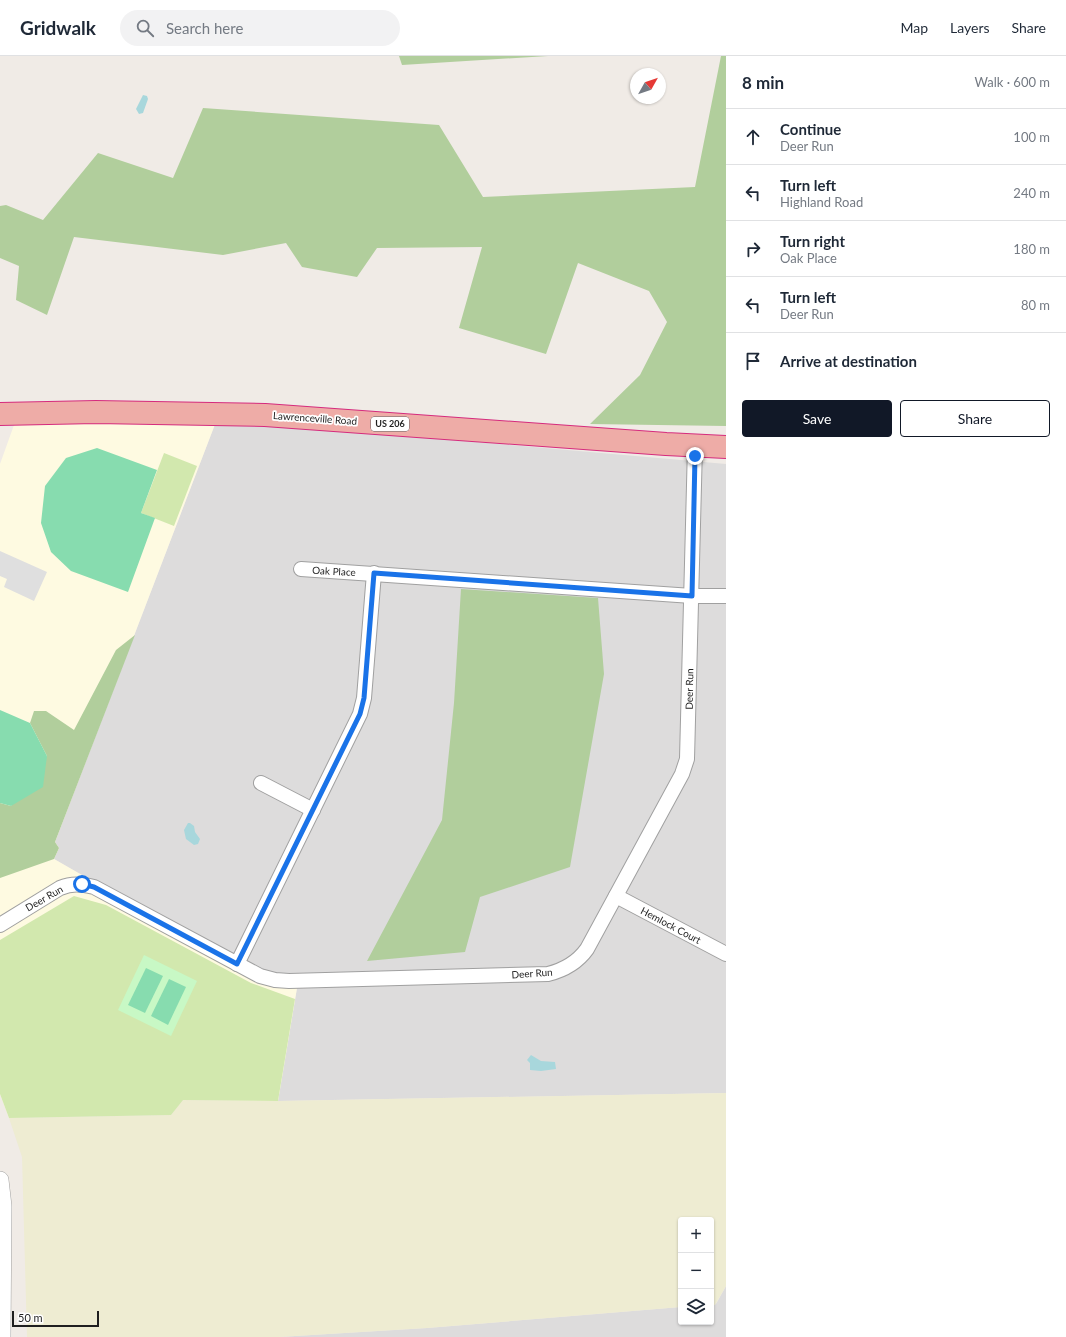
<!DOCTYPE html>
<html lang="en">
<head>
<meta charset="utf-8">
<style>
	:root { --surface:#fff; --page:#f2f2f3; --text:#1f2937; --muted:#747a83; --line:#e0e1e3; --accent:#111827 }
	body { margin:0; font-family:Lato,sans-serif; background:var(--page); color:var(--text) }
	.controls { position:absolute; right:12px; bottom:12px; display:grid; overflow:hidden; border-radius:4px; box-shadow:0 1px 3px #0004 }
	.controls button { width:36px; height:36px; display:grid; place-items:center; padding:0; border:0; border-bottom:1px solid var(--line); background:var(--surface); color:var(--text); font:20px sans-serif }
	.compass { position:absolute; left:630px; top:12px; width:36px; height:36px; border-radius:50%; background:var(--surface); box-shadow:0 1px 3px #0004; rotate:50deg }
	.scale { position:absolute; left:12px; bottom:10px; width:87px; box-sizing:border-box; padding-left:4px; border:2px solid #1f1f1f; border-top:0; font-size:11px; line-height:14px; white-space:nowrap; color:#1f1f1f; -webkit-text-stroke:3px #fff; paint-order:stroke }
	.stop { position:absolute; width:12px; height:12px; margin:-9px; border:3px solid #1a73e8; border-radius:50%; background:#fff }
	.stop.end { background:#1a73e8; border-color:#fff; box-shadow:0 1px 4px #0008 }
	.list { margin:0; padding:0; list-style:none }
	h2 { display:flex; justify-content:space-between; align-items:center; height:52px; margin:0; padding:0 16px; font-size:17px }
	h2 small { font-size:13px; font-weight:400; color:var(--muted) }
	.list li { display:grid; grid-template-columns:26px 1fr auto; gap:12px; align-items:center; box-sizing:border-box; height:56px; padding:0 16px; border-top:1px solid var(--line) }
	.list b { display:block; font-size:15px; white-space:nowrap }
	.list p { margin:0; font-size:13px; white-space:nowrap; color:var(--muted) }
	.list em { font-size:13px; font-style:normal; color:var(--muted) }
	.actions { display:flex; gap:8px; padding:12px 16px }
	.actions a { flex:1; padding:9px 0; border:1px solid var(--accent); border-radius:4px; text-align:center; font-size:14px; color:var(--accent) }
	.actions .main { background:var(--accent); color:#fff }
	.icon { flex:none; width:22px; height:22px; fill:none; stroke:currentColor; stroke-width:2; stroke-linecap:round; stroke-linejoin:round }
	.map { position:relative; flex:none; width:726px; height:1281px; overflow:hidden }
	header { display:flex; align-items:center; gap:24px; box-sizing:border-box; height:56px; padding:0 20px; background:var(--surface); border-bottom:1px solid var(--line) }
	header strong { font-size:19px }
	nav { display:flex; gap:22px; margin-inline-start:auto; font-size:14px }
	.search { width:280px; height:36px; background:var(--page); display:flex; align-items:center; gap:10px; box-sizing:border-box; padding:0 14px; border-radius:22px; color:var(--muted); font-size:15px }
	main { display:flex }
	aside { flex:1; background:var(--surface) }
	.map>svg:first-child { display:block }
</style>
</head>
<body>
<header>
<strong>Gridwalk</strong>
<div class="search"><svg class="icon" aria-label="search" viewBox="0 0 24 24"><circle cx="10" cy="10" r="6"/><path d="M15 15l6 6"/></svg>Search here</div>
<nav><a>Map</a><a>Layers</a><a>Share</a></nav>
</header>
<main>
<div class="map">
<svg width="726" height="1281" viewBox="0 0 726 1281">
	<rect width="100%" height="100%" fill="#f0ebe6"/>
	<!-- residential -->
	<g fill="#dddcdc">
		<polygon points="217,363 726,408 726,1037 278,1045 298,926 237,908 54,803 59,792 55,786"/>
		<polygon points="726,1230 726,1281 279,1281 427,1272 681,1251 681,1266 711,1266 711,1249 716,1248"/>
	</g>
	<!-- education -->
	<polygon fill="#fefae1" points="217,363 55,786 59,792 54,803 237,908 298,926 278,1045 183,1044 9,1062 0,1038 0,408 14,369"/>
	<!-- farmland -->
	<polygon fill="#eeecd2" points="726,1037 726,1230 715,1249 711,1249 711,1164 681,1164 681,1251 427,1272 279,1281 27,1281 22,1101 9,1062 171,1059 182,1044 278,1045"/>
	<!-- grass -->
	<g fill="#d2e8ae">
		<polygon points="164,397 197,410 174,470 141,457"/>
		<polygon points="74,840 106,849 251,927 295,943 278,1045 183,1044 171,1059 9,1062 0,1038 0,884"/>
	</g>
	<!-- forest -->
	<g fill="#b1ce9c">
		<polygon points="399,0 548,0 402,9"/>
		<polygon points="721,0 726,0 726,370 590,368 640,319 667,266 649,235 578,207 546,298 459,272 482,191 377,192 357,221 302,211 286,187 223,199 74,181 47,259 16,244 19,210 0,202 0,150 6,149 43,164 98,97 173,122 203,52 439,69 483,141 695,131"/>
		<polygon points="461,533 598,542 604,618 570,811 480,841 465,896 367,905 442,764 454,647"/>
		<polygon points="135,579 55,786 59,792 54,803 0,822 0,747 11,750 47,700 30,667 34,655 46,655 74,674 116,594"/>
	</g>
	<!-- park -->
	<polygon fill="#c8f8c5" points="144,899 197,925 171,980 118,954"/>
	<!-- pitch -->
	<g fill="#87dcaf">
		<polygon points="97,392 157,414 141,457 155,462 128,536 71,515 51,496 41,467 45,430 66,402"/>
		<polygon points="0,654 30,667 47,700 43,731 11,750 0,747"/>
		<polygon points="146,912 163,920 145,957 128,949"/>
		<polygon points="169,923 186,931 168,969 151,960"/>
	</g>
	<!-- parking -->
	<polygon fill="#dfdfdf" points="0,495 47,516 34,545 4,531 7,523 0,520"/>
	<!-- water -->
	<g fill="#a8d7dc">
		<polygon points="143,39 147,40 148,43 143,57 139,58 136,53"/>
		<polygon points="188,767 190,767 194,770 195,776 200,783 198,788 194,789 186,783 184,774"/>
		<polygon points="531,999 541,1005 555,1006 556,1013 541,1015 530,1014 530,1007 527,1004"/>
	</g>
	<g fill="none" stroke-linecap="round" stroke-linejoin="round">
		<!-- minor casing -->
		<g stroke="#a0a0a0" stroke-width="16">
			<g id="minor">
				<polyline points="301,513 692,540 726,540"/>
				<polyline points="261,727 313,754"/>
				<polyline points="616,840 726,898"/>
				<path d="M0 869 60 832C72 827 81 828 94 831L260 920 275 924 289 925 548 918C564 914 577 907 587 893L682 718 687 703 695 390"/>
				<polyline points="237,908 360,658 364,642 374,517"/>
			</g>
		</g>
		<!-- tertiary casing -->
		<g stroke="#a0a0a0" stroke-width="18">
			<polyline id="tertiary" points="0,1124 3,1150 2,1281"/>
		</g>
		<!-- trunk casing -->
		<g stroke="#d52b7d" stroke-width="24">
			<polyline id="trunk" points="0,358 96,356 265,359 666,388 726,391"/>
		</g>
		<!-- minor -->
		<use href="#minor" stroke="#fff" stroke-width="14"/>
		<!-- tertiary -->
		<use href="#tertiary" stroke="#fff" stroke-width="17"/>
		<!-- trunk -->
		<use href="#trunk" stroke="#eeaca7" stroke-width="22"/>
	</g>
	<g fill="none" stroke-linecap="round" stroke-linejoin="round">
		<!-- route -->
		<polyline stroke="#1a73e8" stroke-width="5" points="82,828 94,831 237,908 360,658 364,642 374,517 692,540 695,400"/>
	</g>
	<g text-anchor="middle" stroke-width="3.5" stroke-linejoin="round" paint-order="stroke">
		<!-- shield labels -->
		<rect fill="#fff" stroke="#626262" stroke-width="1" x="371" y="361" width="38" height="14" rx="3"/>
		<g font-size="9" font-weight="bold" fill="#1f1f1f">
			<text x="390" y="371">US 206</text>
		</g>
		<!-- street labels -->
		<g font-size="10" fill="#1f1f1f" stroke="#fff">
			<text transform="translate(315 362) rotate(4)" y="4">Lawrenceville Road</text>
			<text transform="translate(334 515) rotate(3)" y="4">Oak Place</text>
			<text transform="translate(689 633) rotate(-89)" y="4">Deer Run</text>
			<text transform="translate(44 842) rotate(-30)" y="4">Deer Run</text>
			<text transform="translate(671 869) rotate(28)" y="4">Hemlock Court</text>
			<text transform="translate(532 917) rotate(-4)" y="4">Deer Run</text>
		</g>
	</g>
</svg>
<div class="controls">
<button>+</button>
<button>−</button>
<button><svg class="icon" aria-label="layers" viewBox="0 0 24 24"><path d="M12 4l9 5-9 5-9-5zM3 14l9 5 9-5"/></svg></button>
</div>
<svg class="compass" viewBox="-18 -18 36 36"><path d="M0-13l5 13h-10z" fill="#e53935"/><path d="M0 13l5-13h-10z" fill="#747a83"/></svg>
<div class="scale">50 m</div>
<div class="stop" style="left:82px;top:828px"></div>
<div class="stop end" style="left:695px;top:400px"></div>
</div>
<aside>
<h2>8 min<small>Walk · 600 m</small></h2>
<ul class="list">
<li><svg class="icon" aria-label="ahead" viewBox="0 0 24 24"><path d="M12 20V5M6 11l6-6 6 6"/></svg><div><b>Continue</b><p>Deer Run</p></div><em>100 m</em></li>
<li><svg class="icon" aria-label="left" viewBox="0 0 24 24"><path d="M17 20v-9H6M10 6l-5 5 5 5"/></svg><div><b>Turn left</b><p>Highland Road</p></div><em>240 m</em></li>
<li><svg class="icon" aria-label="right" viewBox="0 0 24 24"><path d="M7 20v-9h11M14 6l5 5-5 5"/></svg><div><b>Turn right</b><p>Oak Place</p></div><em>180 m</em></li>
<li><svg class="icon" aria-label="left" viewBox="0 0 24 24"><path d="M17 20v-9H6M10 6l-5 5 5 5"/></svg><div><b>Turn left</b><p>Deer Run</p></div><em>80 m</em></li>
<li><svg class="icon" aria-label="arrive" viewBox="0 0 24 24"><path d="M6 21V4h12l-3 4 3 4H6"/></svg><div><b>Arrive at destination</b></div></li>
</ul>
<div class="actions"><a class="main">Save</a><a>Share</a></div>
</aside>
</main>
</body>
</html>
